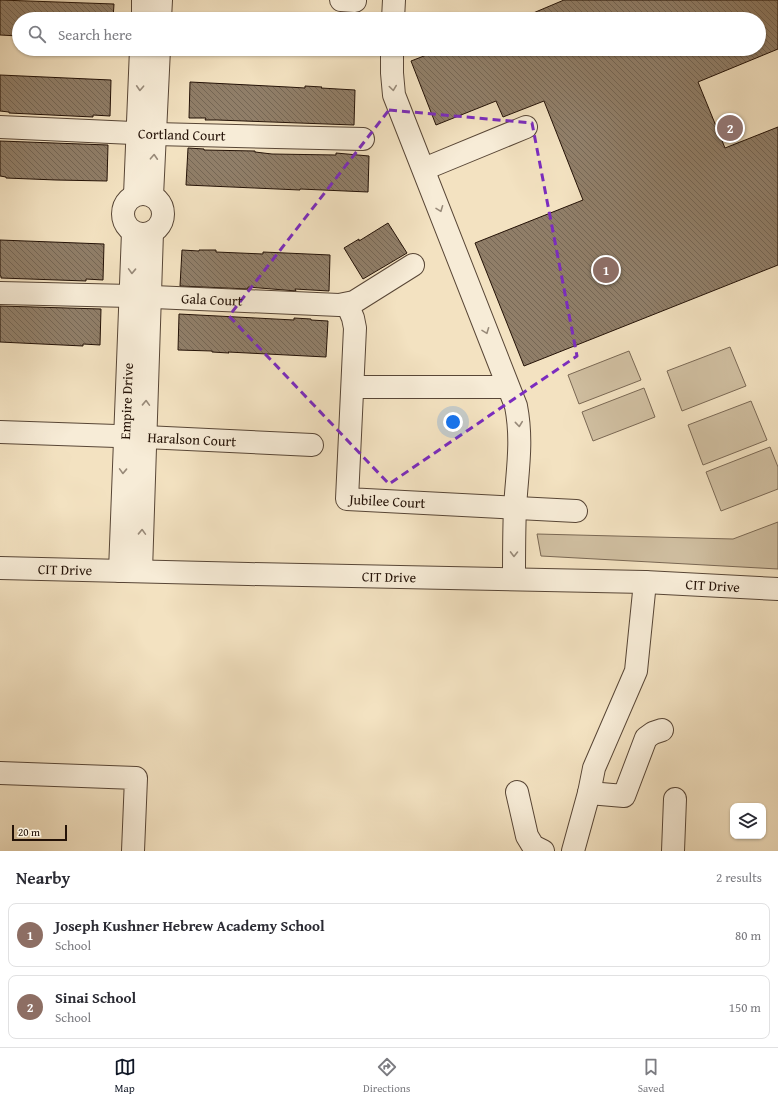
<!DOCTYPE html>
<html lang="en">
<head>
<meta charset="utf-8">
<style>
	:root { --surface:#fff; --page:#f7f7f7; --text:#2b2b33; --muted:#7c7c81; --line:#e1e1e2; --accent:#111827 }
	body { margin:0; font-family:"Gentium Book Plus",serif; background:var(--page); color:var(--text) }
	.controls { position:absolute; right:12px; bottom:12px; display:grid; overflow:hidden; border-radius:8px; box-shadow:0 1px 3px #0004 }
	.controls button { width:36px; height:36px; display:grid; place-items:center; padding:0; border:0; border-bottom:1px solid var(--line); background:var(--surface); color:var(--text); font:20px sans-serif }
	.scale { position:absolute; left:12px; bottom:10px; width:55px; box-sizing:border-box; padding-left:4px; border:2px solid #241207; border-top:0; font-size:11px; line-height:14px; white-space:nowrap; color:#241207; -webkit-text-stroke:3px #f7ecd7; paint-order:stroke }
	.you { position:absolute; left:453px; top:422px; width:14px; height:14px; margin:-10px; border:3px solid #fff; border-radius:50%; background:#1a73e8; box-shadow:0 0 0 6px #1a73e833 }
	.badge { display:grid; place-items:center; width:26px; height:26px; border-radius:50%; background:var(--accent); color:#fff; font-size:13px; font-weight:700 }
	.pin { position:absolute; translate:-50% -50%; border:2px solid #fff; box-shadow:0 1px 4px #0006 }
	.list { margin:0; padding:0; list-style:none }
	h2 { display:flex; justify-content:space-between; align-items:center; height:52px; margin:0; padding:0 16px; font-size:17px }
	h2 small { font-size:13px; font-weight:400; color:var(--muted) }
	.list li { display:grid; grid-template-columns:26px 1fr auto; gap:12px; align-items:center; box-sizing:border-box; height:64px; margin:0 8px 8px; padding:0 8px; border:1px solid var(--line); border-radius:8px }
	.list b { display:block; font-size:15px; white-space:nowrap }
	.list p { margin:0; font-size:13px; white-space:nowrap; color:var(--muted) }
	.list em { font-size:13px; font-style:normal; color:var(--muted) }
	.icon { flex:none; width:22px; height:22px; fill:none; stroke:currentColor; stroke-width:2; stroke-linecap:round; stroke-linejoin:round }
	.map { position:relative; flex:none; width:778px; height:851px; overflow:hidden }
	.search { position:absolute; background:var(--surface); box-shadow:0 1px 3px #0004; left:12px; right:12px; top:12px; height:44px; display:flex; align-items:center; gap:10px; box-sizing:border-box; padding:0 14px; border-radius:22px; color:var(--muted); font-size:15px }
	.sheet { height:196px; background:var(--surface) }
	nav { display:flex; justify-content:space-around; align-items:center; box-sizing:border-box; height:56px; border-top:1px solid var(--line); background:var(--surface); font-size:11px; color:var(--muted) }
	nav a { display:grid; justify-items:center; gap:2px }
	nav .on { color:var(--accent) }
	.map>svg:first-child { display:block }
</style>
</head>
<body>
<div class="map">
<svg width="778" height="851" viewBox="0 0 778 851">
	<defs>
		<pattern id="building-back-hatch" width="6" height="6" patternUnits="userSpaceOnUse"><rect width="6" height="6" fill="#907e68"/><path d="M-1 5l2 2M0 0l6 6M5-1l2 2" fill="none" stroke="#756654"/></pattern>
	</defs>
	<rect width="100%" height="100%" fill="#f3e2c1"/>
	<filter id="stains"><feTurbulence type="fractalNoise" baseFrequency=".005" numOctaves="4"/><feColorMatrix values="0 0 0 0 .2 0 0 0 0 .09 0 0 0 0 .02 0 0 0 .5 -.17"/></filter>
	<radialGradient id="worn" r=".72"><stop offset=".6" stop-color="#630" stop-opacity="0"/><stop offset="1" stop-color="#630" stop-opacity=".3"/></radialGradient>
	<!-- green -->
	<g fill="#d0bfa1" stroke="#7a6854">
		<polygon points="730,347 746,386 682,411 667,371"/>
		<polygon points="629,351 641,380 579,404 568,375"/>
		<polygon points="644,388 655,417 593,441 582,412"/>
		<polygon points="751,401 767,440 703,465 688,425"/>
		<polygon points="770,447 778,467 778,489 721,511 706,472"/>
		<polygon points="778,522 778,569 541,556 537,534 733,539"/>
	</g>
	<!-- building -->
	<g fill="url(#building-back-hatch)" stroke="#241207">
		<polygon points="0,0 114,4 113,19 19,19 19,36 0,35"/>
		<polygon points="564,0 778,0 778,49 698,82 725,148 778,127 778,265 524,366 475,243 583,200 544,101 503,117 496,101 436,125 411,61 442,49 759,49 759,19 519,19"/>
		<polygon points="0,75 111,80 110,116 93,115 93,117 9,113 9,112 0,111"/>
		<polygon points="190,82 288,87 305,88 305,86 322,87 321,88 355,90 354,125 217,120 205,120 206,118 189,118"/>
		<polygon points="0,141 108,145 107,181 56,180 6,178 6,177 0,176"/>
		<polygon points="188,148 204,149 204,150 255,151 255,152 272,154 336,155 336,153 369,156 368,192 300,189 300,190 186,185"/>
		<polygon points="388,223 407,253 363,279 344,248 359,239 359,241"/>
		<polygon points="0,240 104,244 103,280 86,279 86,281 1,278 1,276 0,276"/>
		<polygon points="182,250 199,251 199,250 216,250 216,252 263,254 263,252 330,255 329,291 295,289 296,291 248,287 248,289 180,286"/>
		<polygon points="0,306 101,309 100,345 83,344 83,346 0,342"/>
		<polygon points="179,314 294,320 294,318 311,319 311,320 328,321 326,357 228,352 229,353 212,352 212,351 178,350"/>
	</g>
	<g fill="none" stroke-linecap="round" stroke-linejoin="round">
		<!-- minor casing -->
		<g stroke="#584636" stroke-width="24">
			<g id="minor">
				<polyline points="341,0 355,1"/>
				<polyline points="143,19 143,0"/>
				<polyline points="160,19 161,0"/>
				<polyline points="393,19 394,0"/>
				<path d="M392 49V73L394 95 516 406C523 442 517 472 515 508 514 531 514 555 514 579"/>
				<path id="s1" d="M0 127 155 134 363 139"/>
				<polyline points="424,169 526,127"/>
				<circle cx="143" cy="214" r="20"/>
				<polyline points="135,195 141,49"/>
				<polyline points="152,196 159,49"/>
				<path id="s2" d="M0 293 131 296 339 305 354 302 413 265"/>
				<path id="s3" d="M347 304 353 318 355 328 347 499 576 511"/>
				<polyline points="353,387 507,387"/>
				<path id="s4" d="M0 432 145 437 312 445"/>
				<path id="s5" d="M0 568 248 574 645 582 778 589"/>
				<path id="s6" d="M120 571 133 232"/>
				<polyline points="141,571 152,232"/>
				<polyline points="0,773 136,778 133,851"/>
				<polyline points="517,792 527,836 533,846 543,851"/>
				<polyline points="589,793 624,796 646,738 653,733 662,730"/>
				<polyline points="573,851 589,793 594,768 636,671 645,582"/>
				<polyline points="673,851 675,799"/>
			</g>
		</g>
		<!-- minor -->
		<use href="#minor" stroke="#f7ecd7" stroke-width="22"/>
	</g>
	<!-- one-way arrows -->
	<defs><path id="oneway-chevron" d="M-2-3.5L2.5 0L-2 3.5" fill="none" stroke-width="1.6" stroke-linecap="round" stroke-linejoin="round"/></defs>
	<g stroke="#988a79">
		<use href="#oneway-chevron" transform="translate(140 88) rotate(93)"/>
		<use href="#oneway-chevron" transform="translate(393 88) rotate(82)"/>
		<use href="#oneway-chevron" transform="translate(154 157) rotate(-87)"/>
		<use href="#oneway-chevron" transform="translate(440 209) rotate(69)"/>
		<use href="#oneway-chevron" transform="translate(132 271) rotate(92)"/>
		<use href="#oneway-chevron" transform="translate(486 331) rotate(69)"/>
		<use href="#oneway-chevron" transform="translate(146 403) rotate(-88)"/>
		<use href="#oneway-chevron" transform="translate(519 424) rotate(84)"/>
		<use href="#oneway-chevron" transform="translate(123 471) rotate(92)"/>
		<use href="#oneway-chevron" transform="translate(142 532) rotate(-88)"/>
		<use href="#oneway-chevron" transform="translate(514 554) rotate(91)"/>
	</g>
	<!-- marked area -->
	<path fill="none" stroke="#7b2cbf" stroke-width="3" stroke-dasharray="8 5" stroke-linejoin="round" d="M389 110 532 123 577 356 389 484 229 316Z"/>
	<g text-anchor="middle" stroke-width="3.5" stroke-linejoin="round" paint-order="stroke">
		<!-- street labels -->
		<g font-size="14" fill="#241207" stroke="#f7ecd7">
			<text dy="5" stroke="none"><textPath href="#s1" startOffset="182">Cortland Court</textPath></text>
			<text dy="5" stroke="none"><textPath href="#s2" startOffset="212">Gala Court</textPath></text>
			<text dy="5" stroke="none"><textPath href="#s6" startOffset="170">Empire Drive</textPath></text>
			<text dy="5" stroke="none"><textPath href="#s4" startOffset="192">Haralson Court</textPath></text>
			<text dy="5" stroke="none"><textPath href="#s3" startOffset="237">Jubilee Court</textPath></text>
			<text dy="5" stroke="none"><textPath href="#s5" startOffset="65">CIT Drive</textPath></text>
			<text dy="5" stroke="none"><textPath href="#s5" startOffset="389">CIT Drive</textPath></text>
			<text dy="5" stroke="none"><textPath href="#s5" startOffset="713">CIT Drive</textPath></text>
		</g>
	</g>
	<rect width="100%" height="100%" filter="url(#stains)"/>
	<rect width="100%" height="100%" fill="url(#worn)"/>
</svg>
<div class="controls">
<button><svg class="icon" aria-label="layers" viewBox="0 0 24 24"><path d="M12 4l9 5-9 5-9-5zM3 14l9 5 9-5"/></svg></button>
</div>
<div class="scale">20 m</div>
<div class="you"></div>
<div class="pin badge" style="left:606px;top:270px;background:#8d6e63">1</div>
<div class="pin badge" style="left:730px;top:128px;background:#8d6e63">2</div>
<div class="search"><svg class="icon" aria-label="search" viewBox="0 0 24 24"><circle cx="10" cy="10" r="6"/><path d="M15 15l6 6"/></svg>Search here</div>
</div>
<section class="sheet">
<h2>Nearby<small>2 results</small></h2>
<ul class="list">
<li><span class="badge" style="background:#8d6e63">1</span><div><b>Joseph Kushner Hebrew Academy School</b><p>School</p></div><em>80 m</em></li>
<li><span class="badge" style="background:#8d6e63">2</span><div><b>Sinai School</b><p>School</p></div><em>150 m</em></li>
</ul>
</section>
<nav>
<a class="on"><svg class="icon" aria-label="map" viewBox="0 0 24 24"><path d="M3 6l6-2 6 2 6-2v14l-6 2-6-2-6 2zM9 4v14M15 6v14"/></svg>Map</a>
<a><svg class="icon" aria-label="directions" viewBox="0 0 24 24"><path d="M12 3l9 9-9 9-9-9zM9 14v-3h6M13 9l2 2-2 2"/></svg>Directions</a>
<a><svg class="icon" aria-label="saved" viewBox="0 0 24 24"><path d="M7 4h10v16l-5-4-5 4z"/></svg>Saved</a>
</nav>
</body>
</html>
